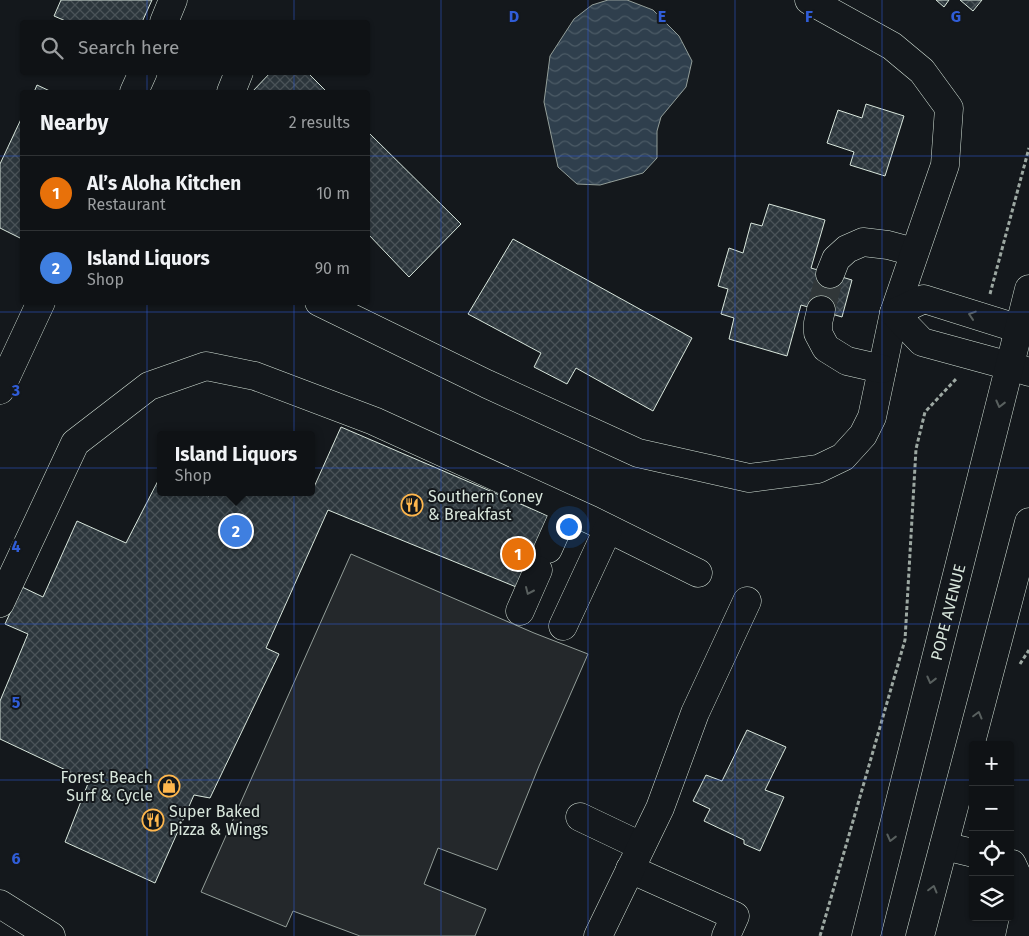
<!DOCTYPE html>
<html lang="en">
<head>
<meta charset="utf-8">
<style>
	:root { --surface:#0f1215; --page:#1d2022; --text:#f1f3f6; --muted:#9b9ea0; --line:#2f3234; --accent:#ffb74d }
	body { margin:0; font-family:"Fira Sans",sans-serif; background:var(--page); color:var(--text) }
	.controls { position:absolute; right:15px; bottom:15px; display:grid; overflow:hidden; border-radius:5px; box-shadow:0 1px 4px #0004 }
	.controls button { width:45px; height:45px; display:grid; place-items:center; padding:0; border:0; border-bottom:1px solid var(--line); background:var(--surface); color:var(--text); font:25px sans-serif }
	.you { position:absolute; left:568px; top:526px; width:18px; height:18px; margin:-12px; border:4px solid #fff; border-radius:50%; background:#1a73e8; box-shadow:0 0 0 8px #1a73e833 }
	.badge { display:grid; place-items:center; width:32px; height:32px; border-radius:50%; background:var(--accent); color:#fff; font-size:16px; font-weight:700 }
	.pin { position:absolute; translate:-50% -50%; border:2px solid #fff; box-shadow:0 1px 5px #0006 }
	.popup { position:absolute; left:157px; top:431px; width:158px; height:65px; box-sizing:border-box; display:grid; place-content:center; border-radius:5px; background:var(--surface); filter:drop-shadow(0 1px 4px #0005); font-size:16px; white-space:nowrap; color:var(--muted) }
	.popup b { font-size:19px; color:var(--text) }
	.popup::after { content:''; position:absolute; left:50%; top:100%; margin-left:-10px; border:10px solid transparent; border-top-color:var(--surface) }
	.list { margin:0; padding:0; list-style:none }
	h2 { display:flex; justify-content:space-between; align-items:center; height:65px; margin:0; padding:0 20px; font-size:21px }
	h2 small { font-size:16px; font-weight:400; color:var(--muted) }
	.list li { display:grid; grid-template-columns:32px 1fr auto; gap:15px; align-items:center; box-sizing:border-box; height:75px; padding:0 20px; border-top:1px solid var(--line) }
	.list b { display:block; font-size:19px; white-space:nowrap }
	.list p { margin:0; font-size:16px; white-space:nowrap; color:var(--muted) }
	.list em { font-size:16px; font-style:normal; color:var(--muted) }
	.icon { flex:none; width:28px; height:28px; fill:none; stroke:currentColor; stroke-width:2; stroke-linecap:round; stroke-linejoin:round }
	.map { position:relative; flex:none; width:1029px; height:936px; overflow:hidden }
	.search { position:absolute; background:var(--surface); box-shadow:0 1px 4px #0004; left:20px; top:20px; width:350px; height:55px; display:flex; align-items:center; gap:12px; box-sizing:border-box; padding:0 18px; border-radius:5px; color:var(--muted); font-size:19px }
	.panel { position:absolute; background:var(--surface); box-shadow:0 1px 4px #0004; left:20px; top:90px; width:350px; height:215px; border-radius:5px }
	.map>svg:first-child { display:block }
</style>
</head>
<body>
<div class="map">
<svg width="1029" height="936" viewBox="0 0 1029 936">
	<defs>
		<pattern id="water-waves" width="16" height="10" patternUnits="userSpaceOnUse" patternTransform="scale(1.25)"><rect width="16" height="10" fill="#2f3f4d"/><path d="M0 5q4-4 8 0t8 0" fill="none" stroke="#4c5b66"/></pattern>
		<pattern id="building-cross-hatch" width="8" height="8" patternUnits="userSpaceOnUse" patternTransform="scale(1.25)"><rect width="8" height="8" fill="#2c363c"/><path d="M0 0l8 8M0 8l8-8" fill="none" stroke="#4a5358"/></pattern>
	</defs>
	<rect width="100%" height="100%" fill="#14181c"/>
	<!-- parking -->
	<polygon fill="#24282b" stroke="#939e99" points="351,554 534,633 588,654 539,766 497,870 438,848 424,884 486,909 475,936 360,936 293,911 286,927 201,892"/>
	<!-- water -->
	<polygon fill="url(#water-waves)" stroke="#939e99" points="608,0 627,0 653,10 679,36 692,61 686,87 661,117 657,131 657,158 643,173 600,185 577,184 558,167 544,102 550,56 574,19 592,5"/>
	<!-- building -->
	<g fill="url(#building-cross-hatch)" stroke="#d8e6dc">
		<polygon points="61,0 152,0 142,22 68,22 54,16"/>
		<polygon points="936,0 949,0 944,7"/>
		<polygon points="960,0 982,0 973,11"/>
		<polygon points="271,72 291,72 292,74 294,72 307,72 327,92 252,92"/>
		<polygon points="37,85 52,92 34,92"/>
		<polygon points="866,104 904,116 885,176 850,165 854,152 827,143 838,110 862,118"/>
		<polygon points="22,117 22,239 0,228 0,164"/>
		<polygon points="368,132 461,224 409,277 368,234"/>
		<polygon points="769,204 825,220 811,268 852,280 842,317 801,305 787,356 729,339 734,318 721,314 728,289 718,286 729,248 743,253 751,223 762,226"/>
		<polygon points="513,239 692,338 653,411 576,368 567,384 534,367 541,353 468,314"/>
		<polygon points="341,427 553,518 526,591 328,510 266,648 279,654 210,798 194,795 155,883 65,842 89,781 0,739 0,701 28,634 5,624 22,587 43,597 77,521 126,543 161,475 161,492 200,492 209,496 211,492 311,492 311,485 314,487"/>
		<polygon points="747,730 786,747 765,790 784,797 760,851 744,844 744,840 704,821 710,809 693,801 706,775 722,781"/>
	</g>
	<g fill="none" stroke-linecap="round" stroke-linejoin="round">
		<!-- minor-tunnel -->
		<polyline stroke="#313739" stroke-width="28" stroke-dasharray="28 14" stroke-linecap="butt" points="821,310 830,274"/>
		<!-- minor casing -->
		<g stroke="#d8e6dc" stroke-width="29">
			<g id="minor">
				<polyline points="164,22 173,0"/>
				<polyline points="134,92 143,72"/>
				<polyline points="231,92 239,72"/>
				<polyline points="830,274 836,259 847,249 863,242 888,245 914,252"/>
				<polyline points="319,302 487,384 638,453 749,478 818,469 843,457 863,435 872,417 894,313 945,165 949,108 922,71 892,46 809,0"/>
				<polyline points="821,310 818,323 818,333 826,348 847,361 882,369"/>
				<polyline points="1029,332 924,299 894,313 922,342 1010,366 1029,372"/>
				<polyline points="0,390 41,302"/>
				<polyline points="548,549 566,509"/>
				<polyline points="0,603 75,443 149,386 206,366 255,376 374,421 591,520 698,573"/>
				<polyline points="520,611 538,570"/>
				<polyline points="563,626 608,529"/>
				<polyline points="580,817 641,846"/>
				<polyline points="944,846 973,853"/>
				<polyline points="1010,864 1012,864 1028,899 1020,936"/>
				<polyline points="630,869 735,916 726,936"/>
				<polyline points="0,904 51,936"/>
				<polyline points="598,936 660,808 695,713 747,601"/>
			</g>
		</g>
		<!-- major casing -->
		<g stroke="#d8e6dc" stroke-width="29">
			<g id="major">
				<path id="s1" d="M866 936 1029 289"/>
				<polyline points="920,936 1029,522"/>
			</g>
		</g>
		<!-- path -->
		<g stroke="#9da8a2" stroke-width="3" stroke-dasharray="4 2.5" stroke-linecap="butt">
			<polyline points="990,294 1029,148"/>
			<polyline points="1020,664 1029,650"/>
			<polyline points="820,936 905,640 916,449 925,412 957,378"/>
		</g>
		<!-- minor -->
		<use href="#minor" stroke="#14181c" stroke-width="28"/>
		<!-- major -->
		<use href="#major" stroke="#14181c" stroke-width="28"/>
	</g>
	<!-- one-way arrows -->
	<defs><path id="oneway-chevron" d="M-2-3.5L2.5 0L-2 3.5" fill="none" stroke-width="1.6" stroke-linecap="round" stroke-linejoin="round" transform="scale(1.25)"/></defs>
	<g stroke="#59605f">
		<use href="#oneway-chevron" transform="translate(972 315) rotate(-162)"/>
		<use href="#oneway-chevron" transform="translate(1000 404) rotate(104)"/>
		<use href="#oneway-chevron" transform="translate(529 591) rotate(114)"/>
		<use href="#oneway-chevron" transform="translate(931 680) rotate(104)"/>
		<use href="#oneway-chevron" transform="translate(978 715) rotate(-75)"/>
		<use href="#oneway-chevron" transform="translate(891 838) rotate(104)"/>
		<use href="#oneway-chevron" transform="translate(933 889) rotate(-75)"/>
	</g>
	<!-- grid -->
	<path fill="none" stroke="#305dd8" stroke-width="1" stroke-opacity="0.55" d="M147 0V22M294 0V22M441 0V936M588 0V936M735 0V936M882 0V936M147 72V92M294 72V92M0 156H22M368 156H1029M147 302V936M294 302V936M0 312H1029M0 468H1029M0 624H1029M0 780H973M1010 780H1029"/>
	<!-- icons -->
	<defs>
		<g id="restaurant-ring" transform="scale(1.125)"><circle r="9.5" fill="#14181c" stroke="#ffb74d" stroke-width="1.5"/><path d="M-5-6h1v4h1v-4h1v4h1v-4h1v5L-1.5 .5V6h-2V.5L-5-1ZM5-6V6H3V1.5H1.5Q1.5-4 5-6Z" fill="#ffb74d"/></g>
		<g id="shop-ring" transform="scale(1.125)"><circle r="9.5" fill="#14181c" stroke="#ffb74d" stroke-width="1.5"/><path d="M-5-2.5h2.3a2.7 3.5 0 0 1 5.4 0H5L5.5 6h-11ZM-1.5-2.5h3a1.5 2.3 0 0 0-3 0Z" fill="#ffb74d"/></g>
	</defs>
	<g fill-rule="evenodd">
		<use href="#restaurant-ring" x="412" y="505"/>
		<use href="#shop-ring" x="169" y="786"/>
		<use href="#restaurant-ring" x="153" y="820"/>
	</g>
	<g text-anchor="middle" stroke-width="4" stroke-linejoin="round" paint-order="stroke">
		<!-- poi labels -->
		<g font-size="16" fill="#d8e6dc" stroke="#14181c" text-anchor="start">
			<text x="428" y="502">Southern Coney<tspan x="428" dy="18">&amp; Breakfast</tspan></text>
			<text x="153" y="783" text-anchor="end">Forest Beach<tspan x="153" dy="18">Surf &amp; Cycle</tspan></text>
			<text x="169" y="817">Super Baked<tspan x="169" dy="18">Pizza &amp; Wings</tspan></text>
		</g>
		<!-- street labels -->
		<g font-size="16" fill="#d8e6dc" stroke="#14181c">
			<text dy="6" stroke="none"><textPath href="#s1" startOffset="334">POPE AVENUE</textPath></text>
		</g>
	</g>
	<g font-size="16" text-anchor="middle" font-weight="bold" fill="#305dd8" stroke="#14181c" stroke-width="4" stroke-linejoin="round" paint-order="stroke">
		<text x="514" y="22">D</text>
		<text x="662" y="22">E</text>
		<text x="809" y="22">F</text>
		<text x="956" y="22">G</text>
		<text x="16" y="396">3</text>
		<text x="16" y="552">4</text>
		<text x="16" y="708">5</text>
		<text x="16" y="864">6</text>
	</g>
</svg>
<div class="controls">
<button>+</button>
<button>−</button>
<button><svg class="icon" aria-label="locate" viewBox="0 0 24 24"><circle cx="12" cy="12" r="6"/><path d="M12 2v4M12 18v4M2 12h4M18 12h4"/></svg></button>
<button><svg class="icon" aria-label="layers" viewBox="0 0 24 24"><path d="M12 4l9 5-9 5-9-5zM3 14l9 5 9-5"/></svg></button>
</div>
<div class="you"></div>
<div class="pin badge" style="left:518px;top:554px;background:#e8710a">1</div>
<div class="pin badge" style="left:236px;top:531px;background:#3f7fe0">2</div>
<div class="popup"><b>Island Liquors</b>Shop</div>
<div class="search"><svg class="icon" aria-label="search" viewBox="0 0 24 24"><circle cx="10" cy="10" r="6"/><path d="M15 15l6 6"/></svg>Search here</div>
<section class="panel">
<h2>Nearby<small>2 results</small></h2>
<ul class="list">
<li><span class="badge" style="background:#e8710a">1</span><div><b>Al’s Aloha Kitchen</b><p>Restaurant</p></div><em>10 m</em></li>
<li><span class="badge" style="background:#3f7fe0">2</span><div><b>Island Liquors</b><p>Shop</p></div><em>90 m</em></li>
</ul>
</section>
</div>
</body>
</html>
